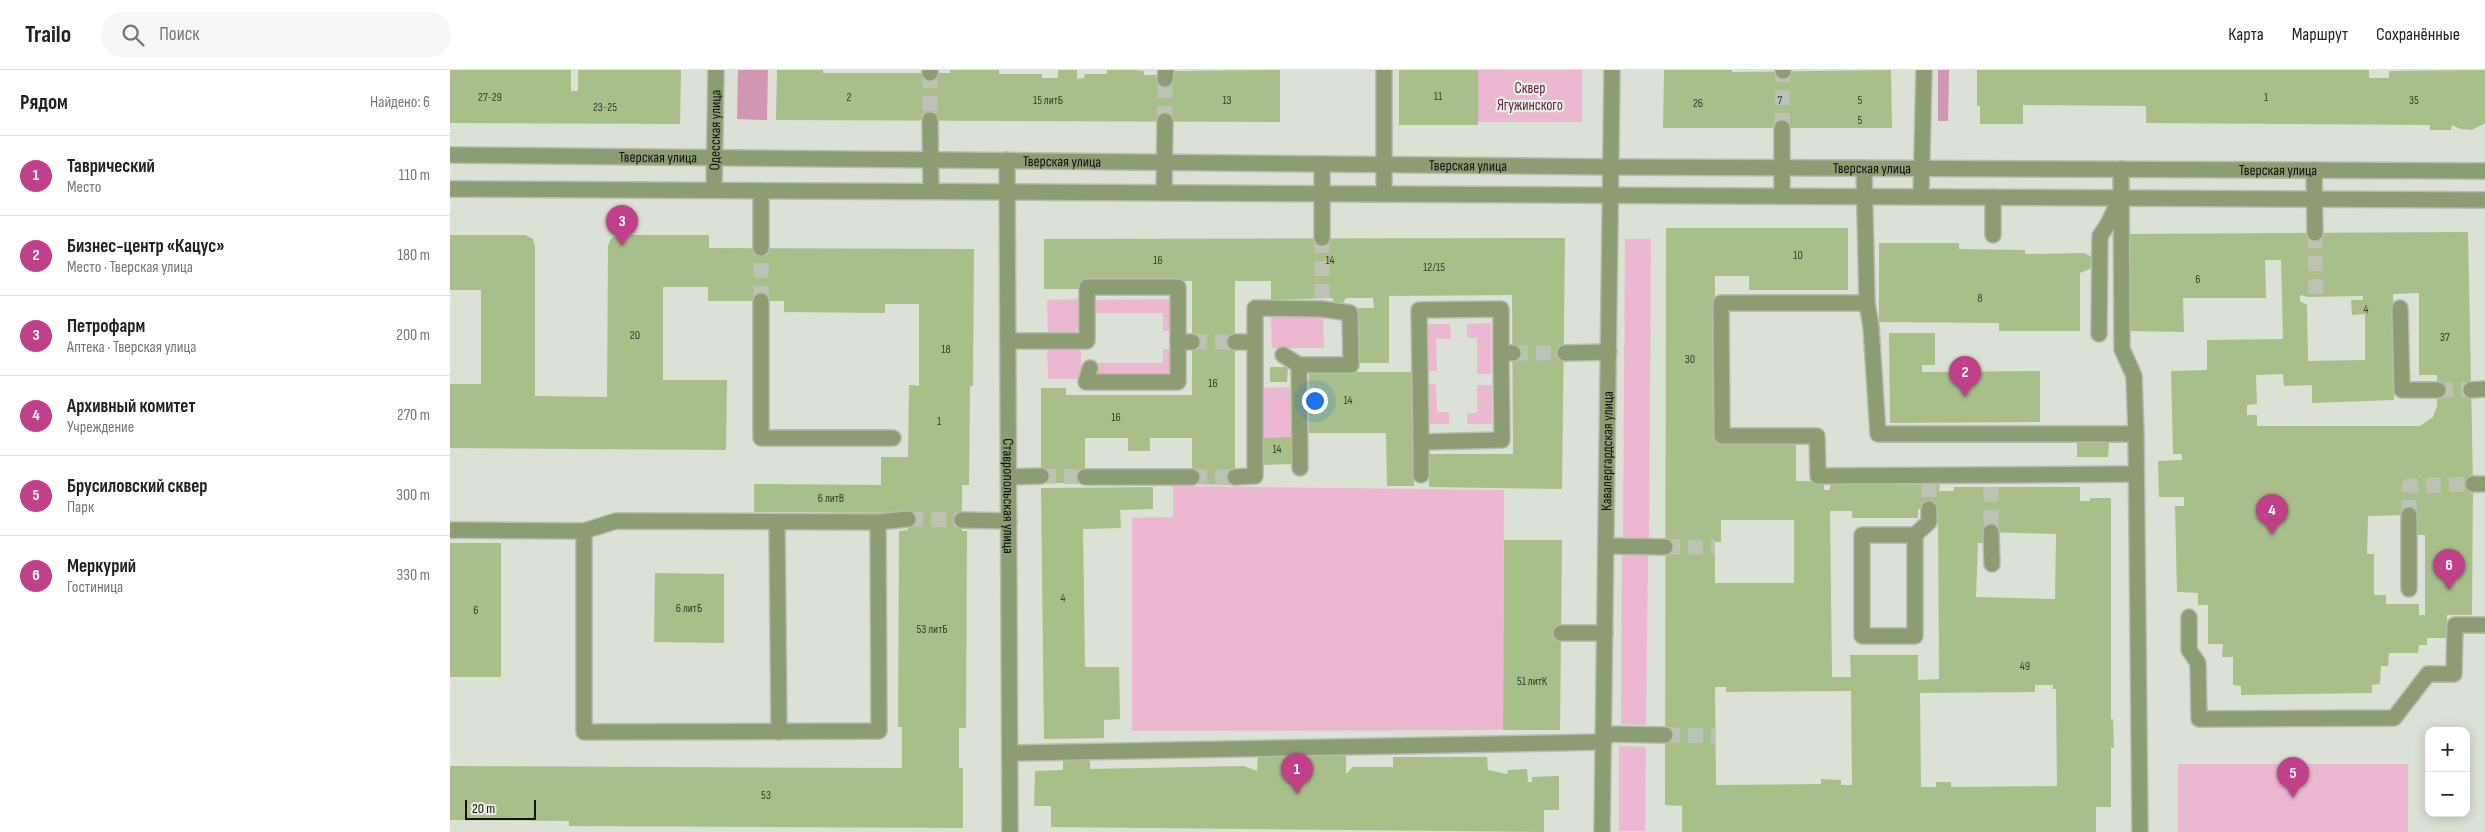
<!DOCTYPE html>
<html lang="ru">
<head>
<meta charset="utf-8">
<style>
	:root { --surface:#fff; --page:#f6f6f6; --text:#222; --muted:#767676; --line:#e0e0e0; --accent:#c0408a }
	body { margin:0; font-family:"Sofia Sans Condensed",sans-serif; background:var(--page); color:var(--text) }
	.controls { position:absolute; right:15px; bottom:15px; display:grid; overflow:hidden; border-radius:10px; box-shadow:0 2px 12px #0003 }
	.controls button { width:45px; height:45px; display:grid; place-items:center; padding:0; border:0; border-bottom:1px solid var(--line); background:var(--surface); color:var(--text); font:25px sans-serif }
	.scale { position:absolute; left:15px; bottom:12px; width:71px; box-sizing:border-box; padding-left:5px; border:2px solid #11130f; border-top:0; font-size:14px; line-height:18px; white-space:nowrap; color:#11130f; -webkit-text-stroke:4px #e9eee2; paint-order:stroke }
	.you { position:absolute; left:864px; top:330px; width:18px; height:18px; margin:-12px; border:4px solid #fff; border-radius:50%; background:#1a73e8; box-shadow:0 0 0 8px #1a73e833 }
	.badge { display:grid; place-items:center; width:32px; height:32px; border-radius:50%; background:var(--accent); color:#fff; font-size:16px; font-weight:700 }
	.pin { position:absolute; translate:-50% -41px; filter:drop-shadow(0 1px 2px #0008) }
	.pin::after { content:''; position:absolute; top:26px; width:18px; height:15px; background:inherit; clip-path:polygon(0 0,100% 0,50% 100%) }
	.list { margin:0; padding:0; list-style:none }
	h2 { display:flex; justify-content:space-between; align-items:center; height:65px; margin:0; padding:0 20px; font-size:21px }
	h2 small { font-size:16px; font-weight:400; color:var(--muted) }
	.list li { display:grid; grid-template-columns:32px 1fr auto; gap:15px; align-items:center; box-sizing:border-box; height:80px; padding:0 20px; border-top:1px solid var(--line) }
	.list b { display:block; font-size:19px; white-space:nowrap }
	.list p { margin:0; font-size:16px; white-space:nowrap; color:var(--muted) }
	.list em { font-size:16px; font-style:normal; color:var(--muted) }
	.icon { flex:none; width:28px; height:28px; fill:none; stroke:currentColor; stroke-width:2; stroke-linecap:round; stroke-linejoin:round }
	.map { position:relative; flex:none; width:2035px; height:762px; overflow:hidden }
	header { display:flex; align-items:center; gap:30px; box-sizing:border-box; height:70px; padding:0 25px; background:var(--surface); border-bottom:1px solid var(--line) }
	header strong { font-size:24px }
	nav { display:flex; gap:28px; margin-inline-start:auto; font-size:18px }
	.search { width:350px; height:45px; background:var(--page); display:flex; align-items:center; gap:12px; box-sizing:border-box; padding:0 18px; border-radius:28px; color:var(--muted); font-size:19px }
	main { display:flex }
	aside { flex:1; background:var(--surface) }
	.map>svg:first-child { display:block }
</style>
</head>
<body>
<header>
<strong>Trailo</strong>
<div class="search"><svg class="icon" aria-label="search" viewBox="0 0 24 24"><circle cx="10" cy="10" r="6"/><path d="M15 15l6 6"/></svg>Поиск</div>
<nav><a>Карта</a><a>Маршрут</a><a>Сохранённые</a></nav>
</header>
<main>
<aside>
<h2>Рядом<small>Найдено: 6</small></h2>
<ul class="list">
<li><span class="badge">1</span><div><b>Таврический</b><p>Место</p></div><em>110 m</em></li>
<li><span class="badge">2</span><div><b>Бизнес-центр «Кацус»</b><p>Место · Тверская улица</p></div><em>180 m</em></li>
<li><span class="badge">3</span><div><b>Петрофарм</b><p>Аптека · Тверская улица</p></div><em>200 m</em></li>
<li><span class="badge">4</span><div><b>Архивный комитет</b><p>Учреждение</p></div><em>270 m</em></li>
<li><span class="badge">5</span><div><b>Брусиловский сквер</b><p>Парк</p></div><em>300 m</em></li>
<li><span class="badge">6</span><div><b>Меркурий</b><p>Гостиница</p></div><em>330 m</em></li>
</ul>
</aside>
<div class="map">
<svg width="2035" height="762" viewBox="0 0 2035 762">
	<rect width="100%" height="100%" fill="#dbe1d5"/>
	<!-- green -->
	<g fill="#ecb7d0">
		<rect x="1028" y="0" width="104" height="52"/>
		<polygon points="1175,169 1201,169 1199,468 1173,468"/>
		<polygon points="631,229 630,255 626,262 598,263 597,230"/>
		<polygon points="720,229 720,261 713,261 713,243 645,243 645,230"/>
		<polygon points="873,246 874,278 822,278 821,247"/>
		<polygon points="1041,253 1041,304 1027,304 1027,268 1017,268 1017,254"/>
		<polygon points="977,254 1000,254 1001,269 986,269 987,301 977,301"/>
		<polygon points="597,277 629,278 631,281 631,309 598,309"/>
		<polygon points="713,279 720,279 720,306 645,306 645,293 713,293"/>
		<polygon points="977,314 986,314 987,342 999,342 999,354 978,354"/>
		<polygon points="1027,315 1042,315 1042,354 1018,354 1017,343 1027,343"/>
		<polygon points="840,317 841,367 813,368 812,318"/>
		<polygon points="723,416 1054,420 1053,660 682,661 682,448 723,447"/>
		<polygon points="1172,484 1198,485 1196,655 1171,654"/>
		<polygon points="1169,676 1196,677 1195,761 1169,761"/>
		<rect x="1728" y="694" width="230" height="68"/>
	</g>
	<!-- forest -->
	<g fill="#cf97b2">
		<polygon points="288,0 318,0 317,50 287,49"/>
		<polygon points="1488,0 1499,0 1498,51 1488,51"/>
	</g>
	<!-- building -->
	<g fill="#a9bf8a" fill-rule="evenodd">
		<polygon points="0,0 121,0 121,21 128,21 128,0 231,0 230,54 0,53"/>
		<polygon points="327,0 373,0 373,3 500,3 500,0 549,0 549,4 592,4 592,8 608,8 608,0 627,0 627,9 634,8 635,4 657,4 657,0 683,0 694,1 694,5 706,5 706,9 724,9 724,1 830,0 830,52 326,50"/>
		<rect x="949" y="0" width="79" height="55"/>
		<polygon points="1214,0 1282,0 1282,2 1441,0 1442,58 1213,58"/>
		<polygon points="1527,0 1919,0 1919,8 1939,8 1939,1 2035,0 2035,53 2022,60 2010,59 2002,55 2001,60 1980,60 1980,55 1696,53 1696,36 1573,35 1573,54 1530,54 1530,36 1527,36"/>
		<path d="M1216 158H1398V220H1299V206H1265V372H1346V411H1374V420H1380V412H1490L1489 421H1504V417H1630V431H1640V428H1661V649H1663L1664 678 1661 677V737H1646V762H1232V736L1215 735ZM1468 439H1488L1489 609 1468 610V585H1400L1401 607H1382L1380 441H1402V448H1468ZM1271 450H1344V513H1265V472H1271ZM1533 462 1606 464 1605 529 1526 527 1528 473H1533ZM1585 615H1603V619H1606L1607 716 1501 717V712H1486V717H1471L1470 623 1585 622ZM1265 617H1276V622L1401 621 1402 715H1391V710L1371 709V714L1266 715Z"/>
		<path d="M2018 162 2023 414 2022 545H1997V568H1977V575H1969L1968 583H1939L1938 596H1931L1930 614 1922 615V623L1791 625V616L1783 615V587H1772L1773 574H1758V535H1748V523L1727 522 1725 436H1734V427H1709L1708 391 1732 390V384H1723L1721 301 1757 300V270L1833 269 1831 190H1815L1816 228H1733L1734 262 1680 261V164ZM1969 223V305H1987V336L1983 347 1970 356H1807V345H1797V335L1807 334 1806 305 1833 304 1834 316 1862 315V333L1944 330 1943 224ZM1850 225 1858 227 1913 226V230H1901L1902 245 1915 244V290L1858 291 1857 235 1850 231ZM1959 445H1967V465H1975V545H1969V534H1936V525H1924V484H1917L1918 446Z"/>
		<polygon points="0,165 75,165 83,169 85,176 85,326 157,327 158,176 161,169 167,165 259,165 259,178 524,179 523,316 520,316 519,415 512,415 512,461 517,461 516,658 509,658 509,698 513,698 513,758 119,756 119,751 0,750 0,696 452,698 452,657 448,657 449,461 458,460 458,443 304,442 304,414 431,415 431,387 458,387 459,315 469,316 469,234 435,234 435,243 334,242 334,231 258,231 258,217 213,217 213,310 277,310 276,380 0,378 0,314 31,314 31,220 0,220"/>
		<polygon points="1115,168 1112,419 979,417 978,384 1063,384 1062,225 939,226 939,293 909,293 908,238 924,238 923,228 896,228 892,235 885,235 882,228 821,230 821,211 785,211 785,415 742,414 742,368 700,368 700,381 678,381 678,368 635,368 635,413 591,413 591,318 616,318 616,325 742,325 742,211 631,211 631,219 594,219 594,169"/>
		<polygon points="1429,173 1509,173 1509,179 1575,180 1575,184 1635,183 1643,188 1642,198 1630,203 1630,261 1549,261 1549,253 1429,252"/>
		<polygon points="1439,263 1485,263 1485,295 1472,295 1472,302 1590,301 1590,352 1440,353"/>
		<polygon points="820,297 838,297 837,312 820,312"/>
		<polygon points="859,302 965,302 964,416 937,416 936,363 859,363"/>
		<polygon points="841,367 841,394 813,395 813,368"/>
		<polygon points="1627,373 1659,373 1658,387 1627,387"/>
		<polygon points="703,417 703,439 670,440 671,458 633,459 635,597 669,597 670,649 654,650 654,668 594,669 591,418"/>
		<polygon points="1054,470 1112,470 1110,660 1053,660"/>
		<rect x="0" y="473" width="51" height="134"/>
		<polygon points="205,503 274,504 274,573 204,572"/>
		<polygon points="808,683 896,684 896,704 903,697 943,697 943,687 1037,687 1038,700 1057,704 1058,700 1077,699 1078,712 1082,712 1082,707 1109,706 1109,740 1094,740 1094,762 601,757 601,736 584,736 585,701 613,700 613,690 640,690 640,699 794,696 807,701"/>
	</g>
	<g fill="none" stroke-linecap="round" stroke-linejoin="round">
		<!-- minor-tunnel -->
		<g stroke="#bdc2b7" stroke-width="15" stroke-dasharray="15 8" stroke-linecap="butt">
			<polyline points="480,3 480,50"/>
			<polyline points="715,51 715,9"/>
			<polyline points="1332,58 1333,1"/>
			<polyline points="1865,163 1866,227"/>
			<polyline points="872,168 872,228"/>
			<polyline points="311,231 311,178"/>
			<polyline points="742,272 785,272"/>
			<polyline points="1063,283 1115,283"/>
			<polyline points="1988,320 2021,320"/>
			<polyline points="591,406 635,407"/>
			<polyline points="742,407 785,407"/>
			<polyline points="1479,412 1479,439"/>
			<polyline points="1541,417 1541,462"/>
			<polyline points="1959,445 1959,416 2023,414"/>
			<polyline points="458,449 512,450"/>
			<polyline points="1215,477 1265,477"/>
			<polyline points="1215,665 1265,666"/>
		</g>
		<!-- minor casing -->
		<g stroke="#b7bcb1" stroke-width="18">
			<g id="minor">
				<polyline points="480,0 480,3"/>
				<polyline points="1333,0 1333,1"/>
				<polyline points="715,9 716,0"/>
				<polyline points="480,50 481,121"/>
				<path id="s1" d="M0 85 1162 97 2035 101"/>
				<path id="s2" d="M557 90 560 762"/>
				<polyline points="1414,98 1417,233 1421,257 1428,364 1686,364"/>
				<polyline points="1671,99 1672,279 1684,306 1686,364 1690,762"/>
				<polyline points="1864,100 1865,163"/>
				<polyline points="0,119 2035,130"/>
				<path id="s3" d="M264 120 266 0"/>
				<polyline points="714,123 715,51"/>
				<polyline points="934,124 934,0"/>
				<polyline points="1332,126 1332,58"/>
				<polyline points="1471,126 1474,0"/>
				<polyline points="1543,165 1543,127"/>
				<polyline points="872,168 872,94"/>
				<polyline points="311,178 311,121"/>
				<polyline points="311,231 311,368 443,368"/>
				<polyline points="1417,233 1271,233 1272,366 1367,366 1368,406 1686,404"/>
				<polyline points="1950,238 1952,320 1988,320"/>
				<polyline points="1649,264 1650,166 1658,154 1669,131"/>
				<polyline points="558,271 637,271 637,217 728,217 728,272"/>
				<polyline points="785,272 805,272"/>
				<polyline points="1115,283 1159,282"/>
				<polyline points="849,295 850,398"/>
				<polyline points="640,298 636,312 728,312 728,272 742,272"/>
				<polyline points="2021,320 2035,319"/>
				<polyline points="971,372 969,240 1051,239 1051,283"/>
				<polyline points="971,405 971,372 1052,370 1051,283 1063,283"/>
				<polyline points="559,407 591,406"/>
				<polyline points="635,407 742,407"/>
				<polyline points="785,407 805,406 805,238 872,239 900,243 901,295 849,295 833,285"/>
				<polyline points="2023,414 2035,414"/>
				<polyline points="512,450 559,451"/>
				<polyline points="327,452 329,662"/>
				<polyline points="0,460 134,461 166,451 428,452 458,449"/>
				<polyline points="134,461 134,662 429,661 428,452"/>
				<polyline points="1541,462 1542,494"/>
				<polyline points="1465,465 1412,465 1412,566 1465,566 1465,465 1479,452 1479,439"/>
				<polyline points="1156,476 1215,477"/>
				<polyline points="1959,519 1959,445"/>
				<polyline points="1739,547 1739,580 1748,593 1749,649 1944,648 1978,604 2004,604 2005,555 2035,555"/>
				<polyline points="1111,563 1155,563"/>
				<polyline points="1154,664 1215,665"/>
				<polyline points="560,683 1154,672"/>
				<path id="s4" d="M1152 762 1162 0"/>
			</g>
		</g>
		<!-- minor -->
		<use href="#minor" stroke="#8c9d74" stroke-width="15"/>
	</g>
	<g text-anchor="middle" stroke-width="4.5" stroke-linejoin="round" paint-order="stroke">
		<!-- number labels -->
		<g font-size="12" fill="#373e2e">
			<text x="988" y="30">11</text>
			<text x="40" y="31">27-29</text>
			<text x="399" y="31">2</text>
			<text x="1816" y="31">1</text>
			<text x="598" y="34">15 литБ</text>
			<text x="777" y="34">13</text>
			<text x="1330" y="34">7</text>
			<text x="1410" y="34">5</text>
			<text x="1964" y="34">35</text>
			<text x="1248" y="37">26</text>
			<text x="155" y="41">23-25</text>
			<text x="1410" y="54">5</text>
			<text x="1348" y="189">10</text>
			<text x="708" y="194">16</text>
			<text x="880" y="194">14</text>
			<text x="984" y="201">12/15</text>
			<text x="1748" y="213">6</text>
			<text x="1530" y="232">8</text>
			<text x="1916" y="243">4</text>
			<text x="185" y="269">20</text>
			<text x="1995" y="271">37</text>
			<text x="496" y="283">18</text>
			<text x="1240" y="293">30</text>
			<text x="763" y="317">16</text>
			<text x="898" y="334">14</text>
			<text x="666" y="351">16</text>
			<text x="489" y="355">1</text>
			<text x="827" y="383">14</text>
			<text x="381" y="432">6 литВ</text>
			<text x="613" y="532">4</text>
			<text x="239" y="542">6 литБ</text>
			<text x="26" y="544">6</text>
			<text x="482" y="563">53 литБ</text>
			<text x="1575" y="600">49</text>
			<text x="1082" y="615">51 литК</text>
			<text x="316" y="729">53</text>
		</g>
		<!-- park labels -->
		<g font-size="15" fill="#611f45" stroke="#e9eee2">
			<text x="1080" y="23">Сквер<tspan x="1080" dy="17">Ягужинского</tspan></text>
		</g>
		<!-- street labels -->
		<g font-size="15" fill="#11130f" stroke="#e9eee2">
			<text dy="5" stroke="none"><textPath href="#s3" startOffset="60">Одесская улица</textPath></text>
			<text dy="5" stroke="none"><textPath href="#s1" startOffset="208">Тверская улица</textPath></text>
			<text dy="5" stroke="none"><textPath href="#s1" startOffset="612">Тверская улица</textPath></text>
			<text dy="5" stroke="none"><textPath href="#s1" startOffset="1018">Тверская улица</textPath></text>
			<text dy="5" stroke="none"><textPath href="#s1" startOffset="1422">Тверская улица</textPath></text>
			<text dy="5" stroke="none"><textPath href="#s1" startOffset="1828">Тверская улица</textPath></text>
			<text dy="5" stroke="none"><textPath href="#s4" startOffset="381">Кавалергардская улица</textPath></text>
			<text dy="5" stroke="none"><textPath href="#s2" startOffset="336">Ставропольская улица</textPath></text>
		</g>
	</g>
</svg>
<div class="controls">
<button>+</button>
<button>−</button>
</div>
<div class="scale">20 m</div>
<div class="you"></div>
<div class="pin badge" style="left:847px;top:724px">1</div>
<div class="pin badge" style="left:1515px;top:327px">2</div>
<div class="pin badge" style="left:172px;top:176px">3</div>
<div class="pin badge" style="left:1822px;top:465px">4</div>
<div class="pin badge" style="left:1843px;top:728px">5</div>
<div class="pin badge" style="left:1999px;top:520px">6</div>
</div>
</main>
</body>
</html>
